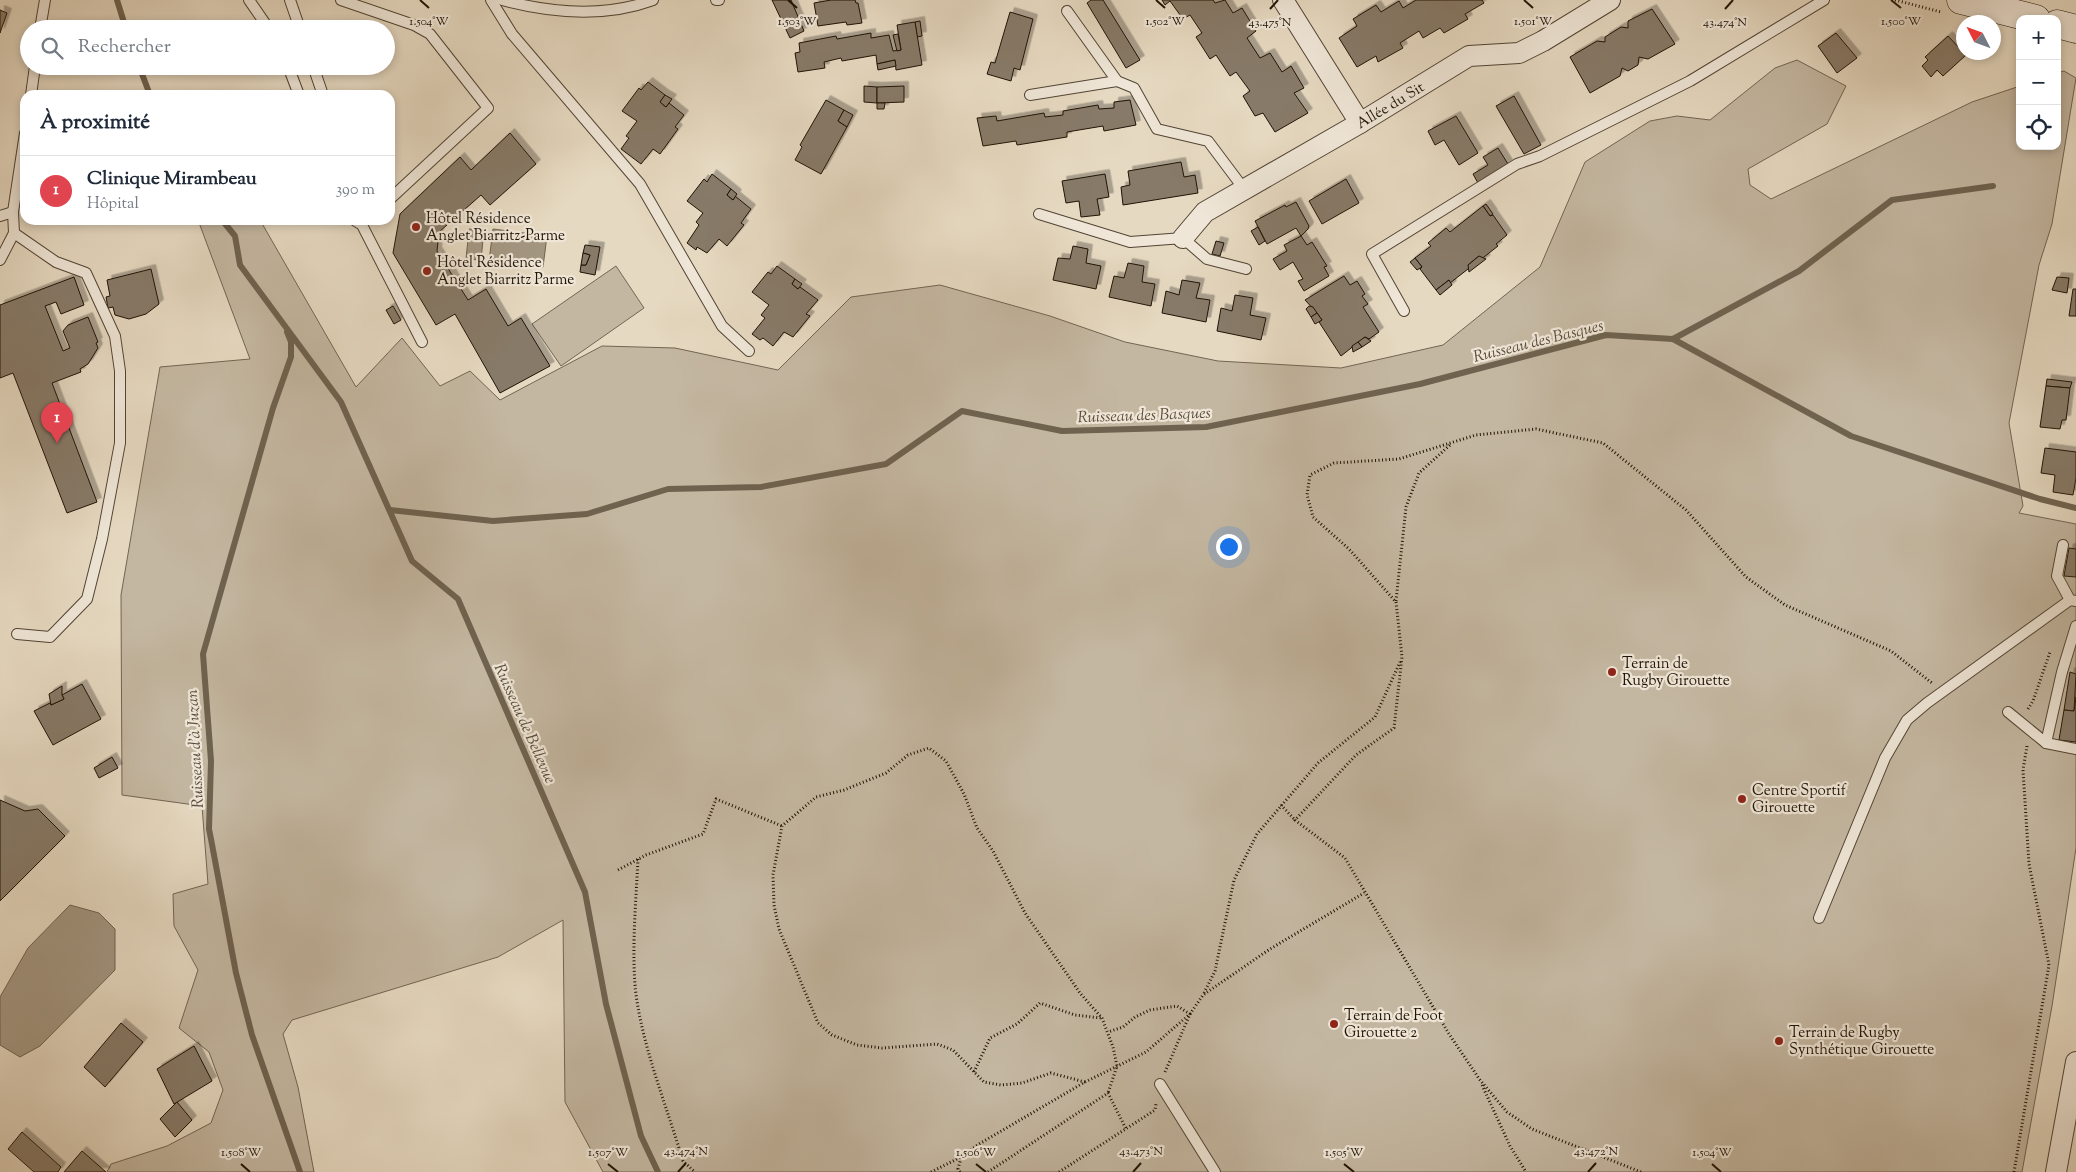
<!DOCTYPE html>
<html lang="fr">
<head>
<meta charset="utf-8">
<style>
	:root { --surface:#fff; --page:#f2f2f3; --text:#1f2937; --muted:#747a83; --line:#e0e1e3; --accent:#8f2418 }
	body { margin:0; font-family:"Sorts Mill Goudy",serif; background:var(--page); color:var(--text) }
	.controls { position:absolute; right:15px; top:15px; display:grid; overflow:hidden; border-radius:10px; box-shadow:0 2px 8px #0003 }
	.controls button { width:45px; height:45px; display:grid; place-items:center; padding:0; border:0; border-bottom:1px solid var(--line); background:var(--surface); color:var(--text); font:25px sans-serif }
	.compass { position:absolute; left:1956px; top:15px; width:45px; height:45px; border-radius:50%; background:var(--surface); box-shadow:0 2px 8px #0003; rotate:312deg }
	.you { position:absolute; left:1228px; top:546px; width:18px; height:18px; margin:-12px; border:4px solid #fff; border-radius:50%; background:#1a73e8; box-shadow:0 0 0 8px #1a73e833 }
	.badge { display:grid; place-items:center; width:32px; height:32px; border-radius:50%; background:var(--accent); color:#fff; font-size:16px; font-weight:700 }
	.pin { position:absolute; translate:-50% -41px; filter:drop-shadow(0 1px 2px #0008) }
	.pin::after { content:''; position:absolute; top:26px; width:18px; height:15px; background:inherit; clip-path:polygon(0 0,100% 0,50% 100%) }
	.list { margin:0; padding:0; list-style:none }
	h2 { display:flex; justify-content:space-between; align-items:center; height:65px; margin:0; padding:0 20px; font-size:21px }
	h2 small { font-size:16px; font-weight:400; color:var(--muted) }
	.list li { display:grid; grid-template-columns:32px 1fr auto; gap:15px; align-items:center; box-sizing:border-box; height:70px; padding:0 20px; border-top:1px solid var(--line) }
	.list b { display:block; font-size:19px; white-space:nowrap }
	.list p { margin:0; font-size:16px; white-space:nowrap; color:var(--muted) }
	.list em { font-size:16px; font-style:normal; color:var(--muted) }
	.icon { flex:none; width:28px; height:28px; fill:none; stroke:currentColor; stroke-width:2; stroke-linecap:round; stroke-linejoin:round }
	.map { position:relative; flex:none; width:2076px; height:1172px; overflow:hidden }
	.search { position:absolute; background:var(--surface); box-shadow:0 2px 8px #0003; left:20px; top:20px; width:375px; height:55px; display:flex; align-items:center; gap:12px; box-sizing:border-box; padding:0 18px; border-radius:28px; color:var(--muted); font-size:19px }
	.panel { position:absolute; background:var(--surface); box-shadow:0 2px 8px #0003; left:20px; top:90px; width:375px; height:135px; border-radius:15px }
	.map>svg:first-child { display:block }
</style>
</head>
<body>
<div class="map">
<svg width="2076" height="1172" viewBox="0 0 2076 1172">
	<defs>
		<filter id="shadow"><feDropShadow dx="4.5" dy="-4.5" stdDeviation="0" flood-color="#0004"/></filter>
	</defs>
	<rect width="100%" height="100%" fill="#e6d9c1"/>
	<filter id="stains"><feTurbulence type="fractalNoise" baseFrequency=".004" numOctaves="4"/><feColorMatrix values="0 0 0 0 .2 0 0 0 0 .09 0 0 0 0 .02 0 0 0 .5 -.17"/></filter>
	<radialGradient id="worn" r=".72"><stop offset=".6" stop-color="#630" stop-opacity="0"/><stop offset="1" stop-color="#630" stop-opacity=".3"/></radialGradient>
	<!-- green -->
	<g fill="#c4b7a1" stroke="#726553">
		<polygon points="1797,60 1846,86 1827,124 1748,169 1750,185 1771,199 1972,102 2020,86 2020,146 2057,146 2057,73 2064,71 2076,78 2052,224 2039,265 2009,423 2023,506 2019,513 2076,524 2076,848 2052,1006 2022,1172 603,1172 565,1102 563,920 498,957 292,1020 283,1034 298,1087 314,1172 107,1172 111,1164 167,1146 211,1123 223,1090 209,1052 179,1028 198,970 174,926 173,894 208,884 202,806 122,795 121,595 160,367 250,359 198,220 260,220 356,387 402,338 440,386 470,371 500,400 602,346 675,348 778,370 851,297 940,285 1050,316 1125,342 1218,361 1341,368 1443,345 1540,267 1585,162 1650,121 1677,116 1710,120 1775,68"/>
		<polygon points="616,266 644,308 561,366 532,324"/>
	</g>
	<!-- water -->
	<g fill="#a39681" stroke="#6f624f">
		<polygon points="469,229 484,230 481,260 466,259"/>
		<polygon points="493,229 547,236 543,267 489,261"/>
		<polygon points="70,905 99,913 115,929 115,970 40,1046 20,1057 0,1045 0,997 28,948"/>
	</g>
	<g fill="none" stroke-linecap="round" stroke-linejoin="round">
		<!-- stream -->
		<g stroke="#6f624f" stroke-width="6">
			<polyline points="117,0 126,29"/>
			<polyline points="139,66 150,95"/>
			<polyline points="222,220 235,236 240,265 341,402 412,561 458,599 585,892 606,1004 641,1136 658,1172"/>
			<polyline points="287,332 291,342 291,357 273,408 203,654 211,761 209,829 211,839 236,973 252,1035 300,1172"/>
			<polyline points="1673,339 1851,436 2040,499 2076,508"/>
			<polyline points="390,510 493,521 587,514 668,489 761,487 886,464 962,411 1062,431 1206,427 1420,384 1606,335 1673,339 1799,271 1892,200 1993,186"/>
		</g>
	</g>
	<!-- building -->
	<g fill="#877a67" stroke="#201305" filter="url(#shadow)">
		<polygon points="772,0 791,0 804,31 790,38"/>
		<polygon points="831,0 855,0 856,3 858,3 862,23 847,25 846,22 818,26 814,3"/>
		<polygon points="1091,0 1103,0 1140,60 1126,68 1087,3"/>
		<polygon points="1162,0 1213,0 1215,3 1225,0 1233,13 1242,8 1256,31 1247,38 1260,58 1270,53 1282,72 1291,66 1304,88 1294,93 1308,113 1275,132 1263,113 1255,116 1243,96 1250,91 1236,72 1230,76 1216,55 1210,59 1196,37 1202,33 1190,15 1183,19 1170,1 1165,5"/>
		<polygon points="1416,0 1482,0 1484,3 1465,14 1468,19 1444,33 1440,28 1423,38 1419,31 1400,43 1403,48 1378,62 1376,56 1357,67 1339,38 1357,26 1353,19 1376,5 1381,12 1399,1 1403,8"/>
		<polygon points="1652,9 1675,44 1648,59 1639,57 1638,65 1628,71 1622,68 1620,76 1590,93 1570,57 1597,41 1605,42 1605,37 1621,27 1628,28 1628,21"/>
		<polygon points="0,10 7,13 0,33"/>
		<polygon points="1010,12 1033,19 1020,70 1014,68 1011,81 987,74 991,62 995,63"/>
		<polygon points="920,21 922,36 917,37 915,22"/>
		<polygon points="915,22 922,65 896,70 895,60 877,64 876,55 842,61 841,58 824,62 825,68 798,72 795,53 800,52 799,43 836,36 837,39 871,33 871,38 889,35 893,51 901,50 897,25"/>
		<polygon points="1836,33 1857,58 1837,73 1818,46"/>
		<polygon points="898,34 901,50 897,51 893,35"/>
		<polygon points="1948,36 1966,55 1943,76 1937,70 1931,77 1922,66 1928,60 1925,57"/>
		<polygon points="895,60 896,66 878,70 877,64"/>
		<polygon points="648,82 665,95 660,102 666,107 669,103 684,115 675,127 678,129 660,154 653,149 641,164 621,149 629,138 626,136 637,121 622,111 639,88 641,90"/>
		<polygon points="864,86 877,87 877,103 864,102"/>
		<polygon points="904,86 904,102 877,103 877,87"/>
		<polygon points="665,95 672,99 666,107 660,102"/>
		<polygon points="1514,96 1541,145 1524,154 1496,106"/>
		<polygon points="826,100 844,110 838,121 847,127 821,174 795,160 802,147 800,145"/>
		<polygon points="1130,100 1136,125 1104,131 1103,126 1067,132 1067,137 1017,145 1016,141 983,146 977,118 996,116 997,121 1044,113 1045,117 1063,115 1063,111 1098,105 1099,109 1114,108 1114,102"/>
		<polygon points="877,103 885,103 884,109 877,109"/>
		<polygon points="844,110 853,115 847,127 838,121"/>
		<polygon points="1456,116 1478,153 1459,165 1444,140 1435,145 1428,131"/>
		<polygon points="510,133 536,164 490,205 481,195 439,232 437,251 468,300 486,289 508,326 521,318 550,366 500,393 455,314 436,325 393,253 400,214 460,157 471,170"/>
		<polygon points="1498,148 1508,164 1478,183 1473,174 1488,165 1483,157"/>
		<polygon points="1181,162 1184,177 1195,175 1198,193 1123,205 1121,187 1130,185 1128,171"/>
		<polygon points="712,174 731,189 727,195 733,200 735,196 751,209 741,223 744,225 727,246 719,239 707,253 697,247 696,250 687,243 699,225 696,222 703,213 687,201 704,179 707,182"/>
		<polygon points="1105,174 1109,197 1097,199 1100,215 1081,217 1079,201 1066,203 1062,181"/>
		<polygon points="1346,179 1359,203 1322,224 1309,201"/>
		<polygon points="731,189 737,194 733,200 727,195"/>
		<polygon points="1296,202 1309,226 1308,229 1301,236 1296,228 1267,244 1255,221 1285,205 1286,207"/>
		<polygon points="1486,204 1493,214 1490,216 1483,206"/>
		<polygon points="1483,206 1490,216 1493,215 1507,235 1496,244 1498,246 1484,257 1481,259 1479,256 1468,265 1470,267 1468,269 1450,283 1449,280 1436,290 1420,269 1422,267 1415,258 1431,246 1428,243 1446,228 1450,232"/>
		<polygon points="1258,227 1265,241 1259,245 1251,231"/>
		<polygon points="1301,236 1307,245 1312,242 1327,266 1324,267 1329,276 1304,291 1298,281 1303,279 1293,262 1280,270 1273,259 1287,251 1284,245"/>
		<polygon points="1216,241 1224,243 1220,256 1212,254"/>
		<polygon points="585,245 600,247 595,275 580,272 581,265 586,265 590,255 583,253"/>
		<polygon points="1073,246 1088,249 1086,263 1101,266 1096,289 1053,280 1058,258 1070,259"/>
		<polygon points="583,253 590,255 586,265 581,265"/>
		<polygon points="1479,256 1486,259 1469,272 1468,265"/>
		<polygon points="1415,258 1422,267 1417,270 1410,262"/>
		<polygon points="1128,263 1144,266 1142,282 1155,284 1151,306 1109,297 1114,276 1124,278"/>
		<polygon points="777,266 795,279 792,284 798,289 800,287 818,300 806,314 810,316 793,337 784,332 773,346 763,338 760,340 752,334 765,318 761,315 769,305 752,292 768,272 771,274"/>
		<polygon points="151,269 159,304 146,314 129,319 115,315 113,307 108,308 106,297 110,296 107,280"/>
		<polygon points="1344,276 1350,285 1357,281 1365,294 1362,296 1368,304 1363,307 1379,332 1369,339 1365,337 1341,356 1319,322 1322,320 1317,313 1305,300"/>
		<polygon points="74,277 84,305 61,314 56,302 45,306 63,351 70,348 63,331 68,325 88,317 98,342 96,343 98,348 88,364 80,369 81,372 52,383 97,502 67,513 13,373 0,378 0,305"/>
		<polygon points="2057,277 2069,278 2067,293 2052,290"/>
		<polygon points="795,279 802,284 798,289 792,284"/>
		<polygon points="1182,280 1200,283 1196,298 1210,300 1206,322 1162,313 1166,291 1179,295"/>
		<polygon points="1449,280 1452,285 1440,295 1436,290"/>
		<polygon points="2073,289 2076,289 2076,316 2069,316"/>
		<polygon points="1235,295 1253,298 1250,315 1266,318 1261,340 1217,331 1221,308 1232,311"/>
		<polygon points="393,306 401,320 394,324 386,310"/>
		<polygon points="1309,306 1313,307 1317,313 1311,317 1306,309"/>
		<polygon points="1317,313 1322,320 1315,324 1311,317"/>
		<polygon points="1365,337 1371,341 1362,347 1358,342"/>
		<polygon points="1358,342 1362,347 1353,352 1352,346"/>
		<polygon points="2047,379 2072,382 2070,388 2046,386"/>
		<polygon points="2046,386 2070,388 2066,420 2062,420 2060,429 2040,427"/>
		<polygon points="2045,448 2076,452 2076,478 2073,495 2053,492 2055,475 2041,473"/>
		<polygon points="2069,548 2076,549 2076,577 2064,576"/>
		<polygon points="2070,672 2076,674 2074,711 2064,710"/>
		<polygon points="82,684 101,719 53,745 34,711 50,703 51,705 64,699 62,695"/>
		<polygon points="62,686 62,695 64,699 51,705 49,694"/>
		<polygon points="2076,697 2076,742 2059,740 2064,710 2074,711"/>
		<polygon points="112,757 118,768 99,778 94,768"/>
		<polygon points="0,800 25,811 38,809 65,836 0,901"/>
		<polygon points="121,1023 143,1042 105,1087 84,1067"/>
		<polygon points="194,1046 212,1081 174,1104 157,1069"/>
		<polygon points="177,1102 192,1120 175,1137 160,1119"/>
		<polygon points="22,1132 61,1167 58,1172 34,1172 8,1149"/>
		<polygon points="82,1151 106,1172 64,1172"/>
	</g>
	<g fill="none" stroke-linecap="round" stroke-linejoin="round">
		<!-- lane casing -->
		<g stroke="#524434" stroke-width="12">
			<g id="lane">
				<polyline points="249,0 269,29"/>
				<polyline points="290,0 300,29"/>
				<polyline points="341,0 414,25 430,34 488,108 390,199"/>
				<polyline points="491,0 512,34 640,184 722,326 749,351"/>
				<path d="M502 0C551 13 604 18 653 0"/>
				<polyline points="716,0 719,0"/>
				<polyline points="1067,11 1117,81 1134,88 1157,129 1208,141 1238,181 1242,190"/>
				<polyline points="40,29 45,0"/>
				<polyline points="288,66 299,95"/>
				<polyline points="313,66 323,95"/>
				<polyline points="31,95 35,66"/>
				<polyline points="1030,95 1117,81"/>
				<polyline points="1039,214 1130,242 1183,238 1207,259 1246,269"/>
				<polyline points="0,216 13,212"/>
				<polyline points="354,220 362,225 422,342"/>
				<polyline points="14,233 56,262 86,273 115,336 120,371 120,443 102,539 87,599 50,637 17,634"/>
				<polyline points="0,260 14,233 13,212 25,133"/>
				<polyline points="1404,311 1372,254 1517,164 1540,156 1690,81 1824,0"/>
				<polyline points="2063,545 2057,576 2070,600"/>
				<polyline points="2008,712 2046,743 2076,749"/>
				<polyline points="2046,743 2062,672 2076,626"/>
				<polyline points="1819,918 1885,758 1907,720 1927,703 2070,600 2076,601"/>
				<polyline points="1160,1084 1215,1172"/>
			</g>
		</g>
		<!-- street casing -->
		<g stroke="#524434" stroke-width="22">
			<g id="street">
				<polyline points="1283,0 1360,123"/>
				<polyline points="1183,238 1205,212 1360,123 1469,56 1519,53 1543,41 1610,0"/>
				<polyline points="2056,1172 2076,1062"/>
			</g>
		</g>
		<!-- secondary casing -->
		<g stroke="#201305" stroke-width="29">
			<g id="secondary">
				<polyline points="1961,0 2036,19"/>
				<polyline points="2057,24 2076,29"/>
			</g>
		</g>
		<!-- path -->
		<g stroke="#201305" stroke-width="3" stroke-dasharray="1 2.5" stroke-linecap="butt">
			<polyline points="1895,0 1941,12"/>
			<polyline points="1396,601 1406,507 1419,473 1450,445"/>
			<polyline points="2028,709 2033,701 2050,652"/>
			<polyline points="1281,805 1295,820"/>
			<path d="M638 859C636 901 632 943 635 985 640 1041 667 1107 683 1161L695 1172"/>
			<polyline points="618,870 646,855 703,834 716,799 782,826"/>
			<polyline points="1204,993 1215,971 1234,880 1257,834 1318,763 1375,717 1401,660"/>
			<polyline points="974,1072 990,1038 1017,1024 1040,1003 1075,1015 1101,1018"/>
			<polyline points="1165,1072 1190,1014 1203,995 1270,949 1364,893"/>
			<polyline points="1085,1082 1051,1073 1022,1083 1001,1085 984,1082 953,1050 937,1044 882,1048 857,1045 832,1035 818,1023 779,929 774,905 773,875 782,826 816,797 844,790 886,773 908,755 929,748 946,761 964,794 977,828 993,851 1025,913 1080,993 1102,1018 1113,1047 1117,1066 1108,1093"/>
			<polyline points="1482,1085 1510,1146 1526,1172"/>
			<polyline points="931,1172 961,1157 979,1144 1085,1082 1146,1052 1190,1014 1177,1006 1150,1010 1135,1017 1123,1027 1108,1032"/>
			<polyline points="960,1172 958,1169 961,1158"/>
			<polyline points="988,1172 1108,1093 1126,1129"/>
			<polyline points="1059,1172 1155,1110 1156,1104"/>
			<polyline points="1641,1172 1532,1129 1507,1112 1480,1080 1449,1034 1345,858 1295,820 1356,755 1394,728 1402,657 1396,602 1349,549 1313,517 1307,495 1310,475 1334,463 1399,459 1476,435 1536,429 1603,443 1686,510 1746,577 1785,605 1891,651 1932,683"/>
			<polyline points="2014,1172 2049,965 2029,864 2023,770 2027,746"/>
		</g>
		<!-- lane -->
		<use href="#lane" stroke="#efe6d7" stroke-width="10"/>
		<!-- street -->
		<use href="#street" stroke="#efe6d7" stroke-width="20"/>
		<!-- secondary -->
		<use href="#secondary" stroke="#efe6d7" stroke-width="28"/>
	</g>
	<!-- ticks -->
	<path fill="none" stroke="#201305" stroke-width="2" d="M420 0 429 8M788 0 797 8M1156 0 1165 8M1524 0 1533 8M1891 0 1901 8M1270 9 1278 0M1725 9 1733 0M241 1164 250 1172M608 1164 618 1172M976 1164 986 1172M1344 1164 1354 1172M1712 1164 1721 1172M678 1172 686 1163M1133 1172 1141 1163M1588 1172 1596 1163"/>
	<!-- markers -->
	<g fill="#8f2418" stroke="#efe6d7" stroke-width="2">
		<circle cx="416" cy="227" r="5"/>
		<circle cx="427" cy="271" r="5"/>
		<circle cx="1612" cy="672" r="5"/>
		<circle cx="1742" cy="799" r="5"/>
		<circle cx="1334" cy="1024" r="5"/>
		<circle cx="1779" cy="1041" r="5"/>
	</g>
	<g text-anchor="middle" stroke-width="4.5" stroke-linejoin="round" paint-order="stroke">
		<!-- street labels -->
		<g font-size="15" fill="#201305" stroke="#efe6d7">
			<text transform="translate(1390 105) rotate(-31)" y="5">Allée du Sit</text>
		</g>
		<!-- poi labels -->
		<g font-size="15" fill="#201305" stroke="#efe6d7" text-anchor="start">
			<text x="426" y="223">Hôtel Résidence<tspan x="426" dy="17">Anglet Biarritz-Parme</tspan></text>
			<text x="437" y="267">Hôtel Résidence<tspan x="437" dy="17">Anglet Biarritz Parme</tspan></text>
			<text x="1622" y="668">Terrain de<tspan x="1622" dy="17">Rugby Girouette</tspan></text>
			<text x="1752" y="795">Centre Sportif<tspan x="1752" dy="17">Girouette</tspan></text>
			<text x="1344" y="1020">Terrain de Foot<tspan x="1344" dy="17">Girouette 2</tspan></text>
			<text x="1789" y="1037">Terrain de Rugby<tspan x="1789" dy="17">Synthétique Girouette</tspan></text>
		</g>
		<!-- water labels -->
		<g font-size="16" font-style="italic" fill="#5b4e3d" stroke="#efe6d7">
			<text transform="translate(1538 340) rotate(-14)" y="6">Ruisseau des Basques</text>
			<text transform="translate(1144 414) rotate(-2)" y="6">Ruisseau des Basques</text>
			<text transform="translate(526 723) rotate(66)" y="6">Ruisseau de Bellevue</text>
			<text transform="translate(194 749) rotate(-93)" y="6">Ruisseau d'à Juzan</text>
		</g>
	</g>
	<g font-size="12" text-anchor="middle" fill="#201305" stroke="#efe6d7" stroke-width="4.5" stroke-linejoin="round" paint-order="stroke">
		<text x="429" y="25">1.504°W</text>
		<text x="797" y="25">1.503°W</text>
		<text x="1165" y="25">1.502°W</text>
		<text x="1533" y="25">1.501°W</text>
		<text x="1901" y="25">1.500°W</text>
		<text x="1270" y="26">43.475°N</text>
		<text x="1725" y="26">43.474°N</text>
		<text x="686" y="1155">43.474°N</text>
		<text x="1141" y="1155">43.473°N</text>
		<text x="1596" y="1155">43.472°N</text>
		<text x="241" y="1156">1.508°W</text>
		<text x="608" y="1156">1.507°W</text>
		<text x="976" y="1156">1.506°W</text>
		<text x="1344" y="1156">1.505°W</text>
		<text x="1712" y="1156">1.504°W</text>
	</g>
	<rect width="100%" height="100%" filter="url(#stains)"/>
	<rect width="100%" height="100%" fill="url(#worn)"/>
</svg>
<div class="controls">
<button>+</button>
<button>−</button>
<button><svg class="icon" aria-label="locate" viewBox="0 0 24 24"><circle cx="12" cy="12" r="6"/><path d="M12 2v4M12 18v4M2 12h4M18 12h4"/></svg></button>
</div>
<svg class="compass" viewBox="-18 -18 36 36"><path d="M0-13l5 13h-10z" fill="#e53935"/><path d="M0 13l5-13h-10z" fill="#747a83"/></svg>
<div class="you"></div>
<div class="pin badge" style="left:57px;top:443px;background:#e0444e">1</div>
<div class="search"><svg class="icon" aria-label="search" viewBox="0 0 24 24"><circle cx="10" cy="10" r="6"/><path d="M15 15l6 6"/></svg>Rechercher</div>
<section class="panel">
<h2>À proximité<small></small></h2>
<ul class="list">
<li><span class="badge" style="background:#e0444e">1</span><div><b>Clinique Mirambeau</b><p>Hôpital</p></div><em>390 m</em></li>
</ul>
</section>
</div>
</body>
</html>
